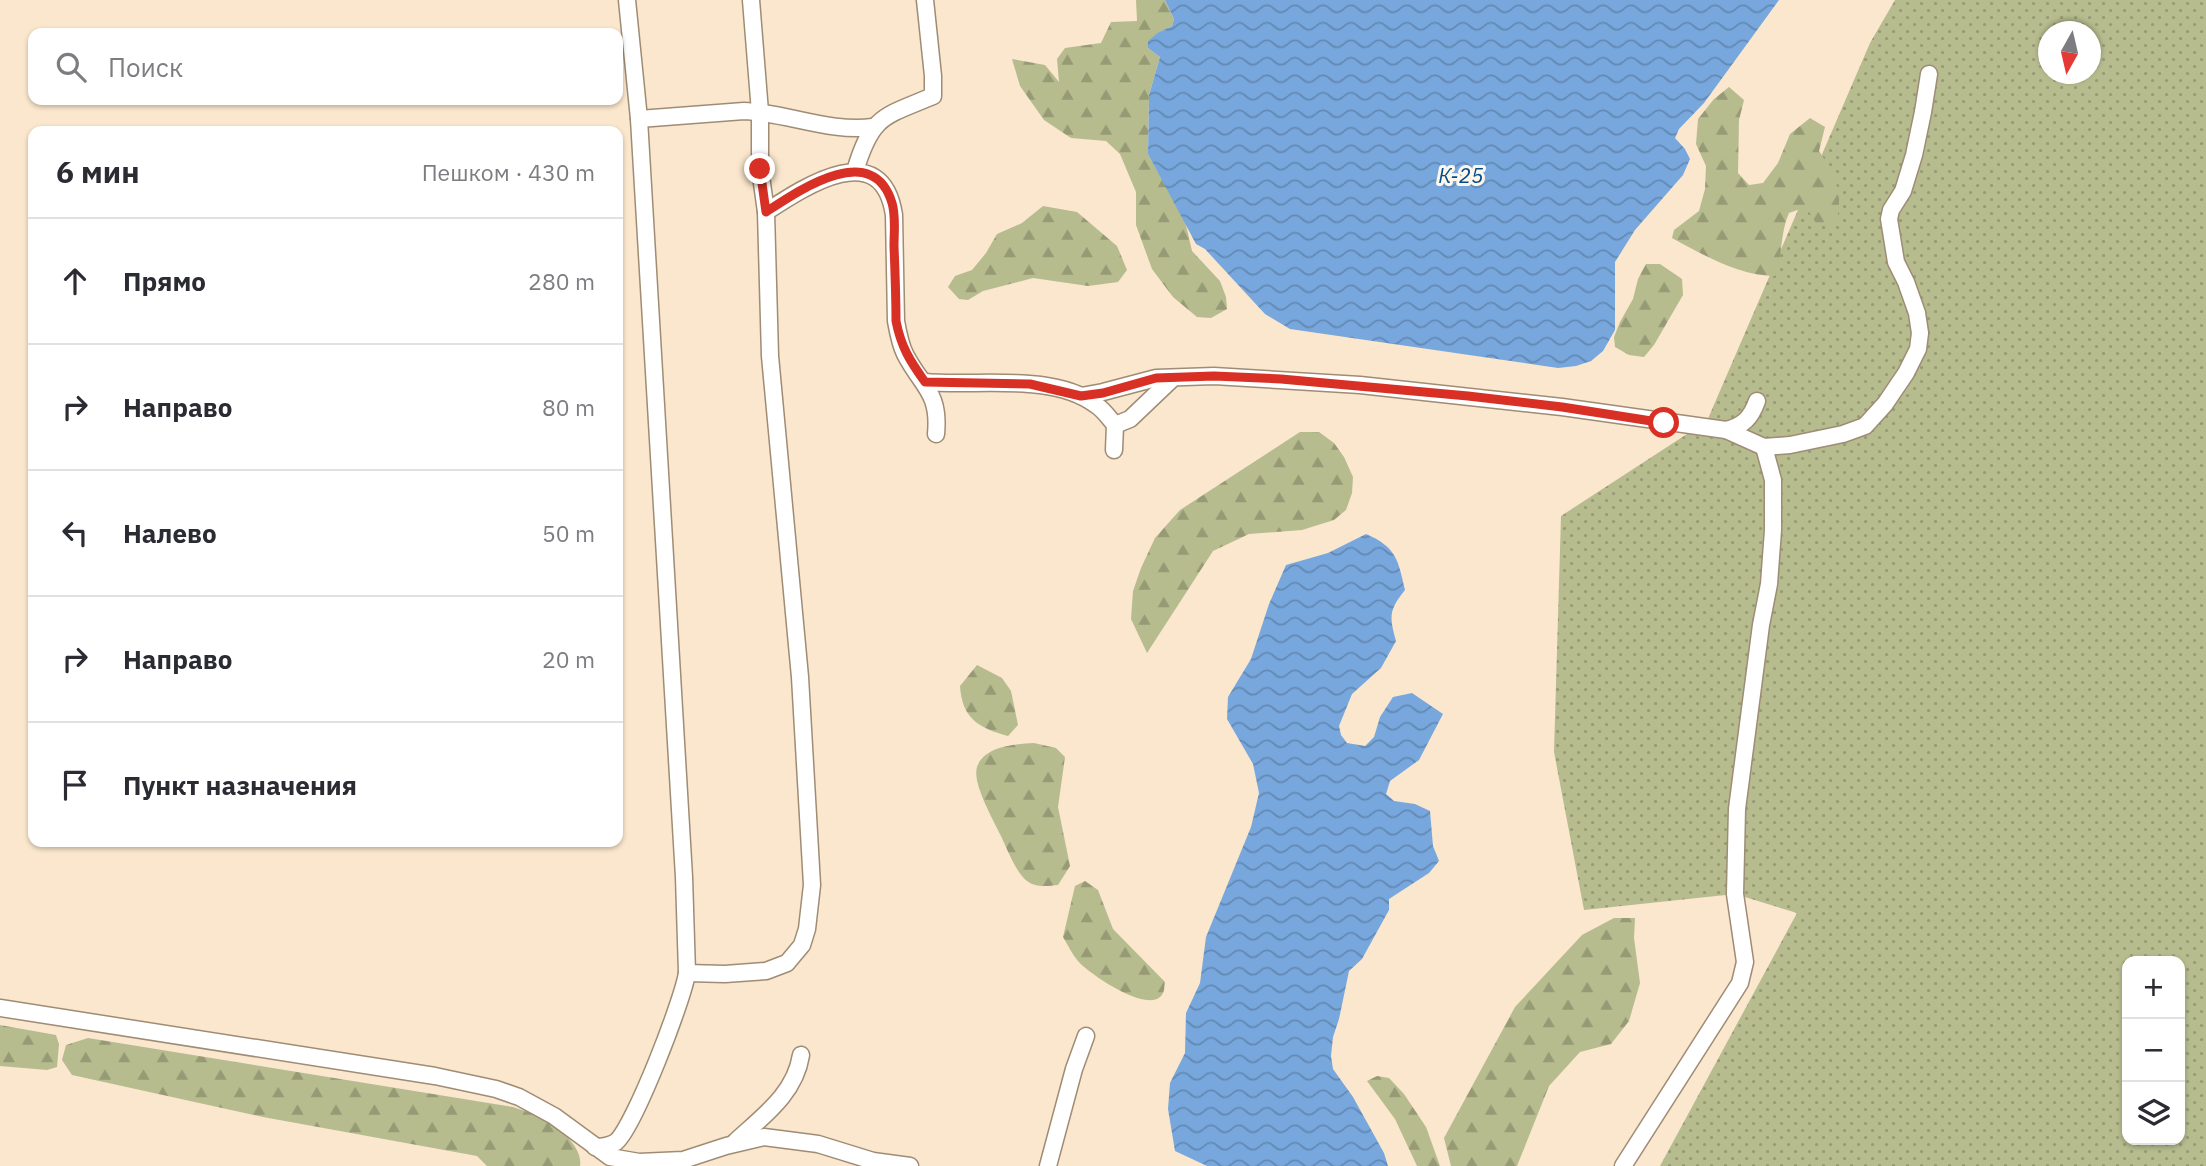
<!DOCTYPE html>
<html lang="ru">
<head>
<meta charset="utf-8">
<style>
	:root { --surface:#fff; --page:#f7f7f7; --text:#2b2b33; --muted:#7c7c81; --line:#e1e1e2 }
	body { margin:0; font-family:"IBM Plex Sans",sans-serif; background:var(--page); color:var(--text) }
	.controls { position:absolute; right:21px; bottom:21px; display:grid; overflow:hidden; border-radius:14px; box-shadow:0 2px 5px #0004 }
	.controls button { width:63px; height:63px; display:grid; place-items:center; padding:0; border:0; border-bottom:2px solid var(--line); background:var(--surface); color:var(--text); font:35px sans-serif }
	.compass { position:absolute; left:2038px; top:21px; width:63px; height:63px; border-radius:50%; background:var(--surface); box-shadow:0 2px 5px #0004; rotate:188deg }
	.stop { position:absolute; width:21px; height:21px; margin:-16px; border:5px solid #d93025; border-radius:50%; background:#fff }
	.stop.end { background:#d93025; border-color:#fff; box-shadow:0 2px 7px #0008 }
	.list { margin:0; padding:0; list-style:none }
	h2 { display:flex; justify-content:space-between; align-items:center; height:91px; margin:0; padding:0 28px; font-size:30px }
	h2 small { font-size:23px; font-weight:400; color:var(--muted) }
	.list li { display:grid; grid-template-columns:46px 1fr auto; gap:21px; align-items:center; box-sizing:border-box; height:126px; padding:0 28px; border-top:2px solid var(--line) }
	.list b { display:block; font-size:26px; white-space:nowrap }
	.list em { font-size:23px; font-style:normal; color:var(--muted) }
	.icon { flex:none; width:38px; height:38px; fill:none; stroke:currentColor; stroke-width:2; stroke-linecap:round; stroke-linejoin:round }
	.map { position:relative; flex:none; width:2206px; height:1166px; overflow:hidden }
	.search { position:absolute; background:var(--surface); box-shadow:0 2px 5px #0004; left:28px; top:28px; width:595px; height:77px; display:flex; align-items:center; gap:18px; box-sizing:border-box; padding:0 24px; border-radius:14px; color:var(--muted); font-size:26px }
	.panel { position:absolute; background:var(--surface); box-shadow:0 2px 5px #0004; left:28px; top:126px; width:595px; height:721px; border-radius:14px }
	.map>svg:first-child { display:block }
</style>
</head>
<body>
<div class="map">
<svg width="2206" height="1166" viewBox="0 0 2206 1166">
	<defs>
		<pattern id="grass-dots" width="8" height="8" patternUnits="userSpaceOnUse" patternTransform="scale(1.75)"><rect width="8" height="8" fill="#b6bc8e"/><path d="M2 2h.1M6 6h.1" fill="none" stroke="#969a75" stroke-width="1.8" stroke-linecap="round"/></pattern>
		<pattern id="forest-firs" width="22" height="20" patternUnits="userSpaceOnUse" patternTransform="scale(1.75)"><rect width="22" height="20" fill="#b6bc8e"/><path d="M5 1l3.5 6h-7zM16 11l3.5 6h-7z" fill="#969a75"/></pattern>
		<pattern id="water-waves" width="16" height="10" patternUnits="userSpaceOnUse" patternTransform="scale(1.75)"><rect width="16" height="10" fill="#77a7dd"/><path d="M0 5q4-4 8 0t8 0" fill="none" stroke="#6389b4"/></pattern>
	</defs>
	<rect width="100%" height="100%" fill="#fae7cd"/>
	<!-- grass -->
	<path fill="url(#grass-dots)" fill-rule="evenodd" d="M1895 0H2206V1166H1660L1797 913 1735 894 1584 910 1554 752 1561 516 1707 421 1870 43ZM2048 32H2090V74H2048ZM2127 961H2180V1140H2127Z"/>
	<!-- forest -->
	<g fill="url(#forest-firs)">
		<polygon points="1136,0 1165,0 1174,19 1172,26 1159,32 1148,48 1160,57 1149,95 1148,154 1185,221 1192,251 1220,281 1226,297 1227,309 1211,318 1197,317 1173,297 1152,269 1136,225 1136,192 1120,154 1106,141 1071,138 1044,120 1020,86 1012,59 1045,65 1059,82 1057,59 1065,48 1101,43 1111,22 1137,21"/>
		<path d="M1729 87 1744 100 1739 120 1738 173 1749 185 1763 183 1778 163 1790 134 1810 118 1825 127 1819 151C1824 159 1831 168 1834 177 1840 192 1842 215 1832 228L1816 223 1806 207 1789 213C1780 233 1783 255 1775 276 1740 276 1703 255 1672 238L1674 230 1699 211 1705 189 1706 166 1696 144 1698 119 1714 99Z"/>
		<polygon points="1043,206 1077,212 1117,246 1127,270 1118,282 1088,286 1033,278 983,291 968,300 959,299 948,287 955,276 972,270 986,253 997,234 1022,223"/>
		<polygon points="1646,264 1660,264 1682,279 1683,295 1654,345 1644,357 1629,355 1615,347 1614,337 1620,322 1633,299 1638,279"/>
		<polygon points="1300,432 1319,432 1334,443 1344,457 1353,477 1352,493 1346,510 1334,520 1302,530 1249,534 1213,551 1147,653 1131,619 1133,591 1141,568 1155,538 1180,510"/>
		<path d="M977 665 1002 678 1011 691 1018 725 1008 736C978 728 962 718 960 686Z"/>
		<path d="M1034 743 1056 748 1065 757 1058 807 1070 866 1058 885C1048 886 1036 888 1027 881 1016 873 1006 846 1000 834 993 819 972 783 977 767 984 746 1016 744 1034 743Z"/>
		<path d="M1085 881 1098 890 1113 929 1165 982C1164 985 1165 989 1163 993 1152 1017 1089 974 1078 961 1072 954 1068 945 1063 937L1075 886Z"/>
		<polygon points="1614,918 1635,918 1634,938 1640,983 1629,1021 1611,1044 1580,1052 1549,1086 1517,1166 1451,1166 1444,1138 1515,1007 1582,935"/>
		<polygon points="0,1025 56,1035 59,1044 57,1067 47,1070 0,1066"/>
		<path d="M88 1038 513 1107C524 1111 540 1115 550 1122 563 1131 583 1149 580 1166H487L477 1156 263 1117 72 1075 62 1060 66 1045Z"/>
		<polygon points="1377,1076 1389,1078 1404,1094 1426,1127 1440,1166 1417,1166 1395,1119 1367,1081"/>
	</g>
	<!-- water -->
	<g fill="url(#water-waves)">
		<polygon points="1165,0 1779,0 1704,103 1679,129 1675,138 1685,149 1690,159 1683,175 1635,230 1615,262 1615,330 1603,351 1591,361 1576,366 1558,368 1290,329 1265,314 1205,249 1196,244 1148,154 1149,95 1160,57 1148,48 1148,41 1159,32 1172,26 1174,19"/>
		<path d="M1366 534C1396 547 1398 559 1405 590 1389 610 1389 616 1396 641L1381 668 1352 694 1339 726 1341 735 1347 743 1365 746 1374 737 1380 717 1393 697 1412 693 1443 714 1419 760 1390 781 1386 794 1394 801 1415 804 1430 811 1433 846 1439 861 1429 873 1389 899V910L1362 959 1349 971 1339 1019 1333 1037 1331 1056 1333 1069 1353 1097 1384 1153 1388 1166H1207L1175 1151 1168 1109 1170 1083 1185 1053 1186 1013 1200 983 1206 937 1251 827 1259 793 1253 764 1227 719 1228 697 1251 659 1269 604 1286 565 1328 553Z"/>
	</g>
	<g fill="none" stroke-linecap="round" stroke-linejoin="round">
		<!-- minor casing -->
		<g stroke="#9e8c75" stroke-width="19">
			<g id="minor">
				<path d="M639 119 744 111C787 113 831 133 873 127"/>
				<path d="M855 171C872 115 883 117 933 96V76L925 0"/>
				<path d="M766 212C804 187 882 135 894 215L896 321C898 332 900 344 905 354 922 387 940 392 936 434"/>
				<path d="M925 382C976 387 1053 372 1096 405 1104 410 1109 418 1115 425L1114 450"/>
				<polyline points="1081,396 1103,392 1156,378 1214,376 1360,385 1562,407 1726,430 1764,447 1790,445 1843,434 1865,426 1885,404 1906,373 1918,349 1920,333 1917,313 1906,282 1896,262 1889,219 1891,210 1903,191 1914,155 1923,112 1929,74"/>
				<polyline points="1115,425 1130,419 1173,378"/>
				<path d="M1726 430C1743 426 1751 418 1757 401"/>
				<polyline points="687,973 725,974 766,971 787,963 802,945 807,929 812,885 800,677 770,356 766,212 760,169 760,112 751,0"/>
				<polyline points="0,1008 435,1076 496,1089 519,1097 554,1116 610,1157 639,1162 683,1160 726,1146 764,1137 818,1144 873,1161 910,1166"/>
				<path d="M735 1142C763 1116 795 1094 801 1055"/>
				<path d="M595 1147C602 1147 610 1146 616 1142 634 1127 683 1000 687 973L684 877 639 119 627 0"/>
				<polyline points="1048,1166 1074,1069 1086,1036"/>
				<polyline points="1623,1166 1740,983 1745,962 1735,894 1737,809 1761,625 1769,584 1773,530 1773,480 1764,447"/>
			</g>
		</g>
		<!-- minor -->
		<use href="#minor" stroke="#fff" stroke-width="16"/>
	</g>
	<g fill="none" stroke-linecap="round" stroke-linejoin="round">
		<!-- route -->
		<path stroke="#d93025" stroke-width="9" d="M760 169 766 212C798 191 873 139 892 203 896 216 894 231 894 246 895 271 896 296 896 321 901 347 910 361 925 382L1030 384 1081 396 1103 393 1156 378 1214 376 1281 379 1468 396 1562 407 1664 423"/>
	</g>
	<g text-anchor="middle" stroke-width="6" stroke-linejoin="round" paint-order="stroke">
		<!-- water labels -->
		<g font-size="21" font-style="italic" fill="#004b8b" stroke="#fdf6eb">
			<text x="1461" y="183">К-25</text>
		</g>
	</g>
</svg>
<div class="controls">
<button>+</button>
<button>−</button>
<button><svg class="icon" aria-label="layers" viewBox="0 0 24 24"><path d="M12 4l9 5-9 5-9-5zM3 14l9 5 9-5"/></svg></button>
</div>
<svg class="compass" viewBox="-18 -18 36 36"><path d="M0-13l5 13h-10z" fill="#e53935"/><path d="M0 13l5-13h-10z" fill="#7c7c81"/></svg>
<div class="stop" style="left:1664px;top:423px"></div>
<div class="stop end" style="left:760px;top:169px"></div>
<div class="search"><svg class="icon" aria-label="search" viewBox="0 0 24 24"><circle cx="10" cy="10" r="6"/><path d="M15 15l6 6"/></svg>Поиск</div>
<section class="panel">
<h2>6 мин<small>Пешком · 430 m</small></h2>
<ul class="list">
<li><svg class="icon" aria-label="ahead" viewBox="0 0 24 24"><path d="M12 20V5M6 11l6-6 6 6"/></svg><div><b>Прямо</b></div><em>280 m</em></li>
<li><svg class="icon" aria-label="right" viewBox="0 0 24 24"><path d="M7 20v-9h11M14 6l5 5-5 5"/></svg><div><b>Направо</b></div><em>80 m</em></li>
<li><svg class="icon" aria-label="left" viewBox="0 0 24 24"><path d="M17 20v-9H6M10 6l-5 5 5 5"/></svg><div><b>Налево</b></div><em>50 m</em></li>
<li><svg class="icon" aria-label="right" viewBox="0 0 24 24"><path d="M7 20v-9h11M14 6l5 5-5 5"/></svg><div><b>Направо</b></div><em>20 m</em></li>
<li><svg class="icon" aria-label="arrive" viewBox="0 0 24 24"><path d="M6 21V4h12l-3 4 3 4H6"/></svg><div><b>Пункт назначения</b></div></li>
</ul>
</section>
</div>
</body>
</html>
